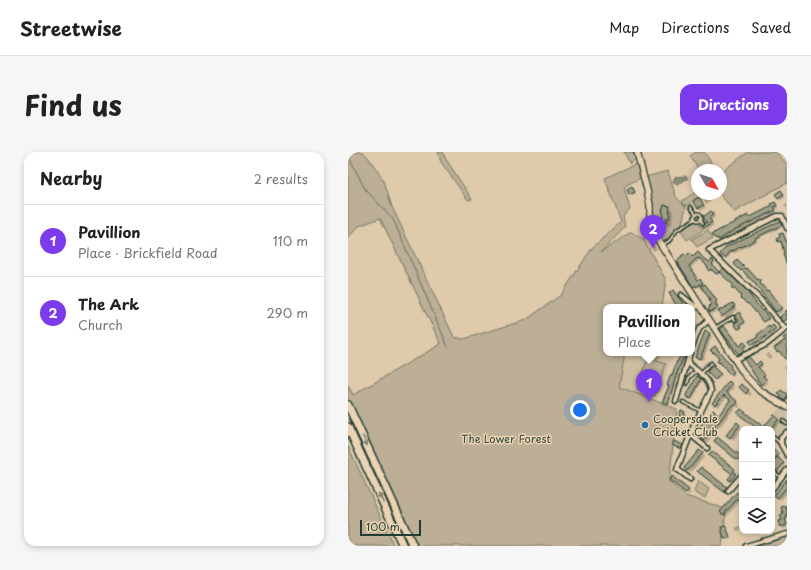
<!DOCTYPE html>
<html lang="en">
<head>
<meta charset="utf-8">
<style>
	:root { --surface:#fff; --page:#f6f6f6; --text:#222; --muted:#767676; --line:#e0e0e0; --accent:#7c3aed }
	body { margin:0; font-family:"Playpen Sans",sans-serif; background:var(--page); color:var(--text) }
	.controls { position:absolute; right:12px; bottom:12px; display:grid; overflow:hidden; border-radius:8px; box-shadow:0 2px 6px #0003 }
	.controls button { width:36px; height:36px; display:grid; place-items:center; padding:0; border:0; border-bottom:1px solid var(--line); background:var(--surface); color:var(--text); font:20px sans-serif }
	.compass { position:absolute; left:343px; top:12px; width:36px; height:36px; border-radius:50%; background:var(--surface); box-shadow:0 2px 6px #0003; rotate:129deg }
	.scale { position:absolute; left:12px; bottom:10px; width:61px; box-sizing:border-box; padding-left:4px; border:2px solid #1f3d34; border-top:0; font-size:11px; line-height:14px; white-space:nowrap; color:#1f3d34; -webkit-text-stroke:3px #ebd3b3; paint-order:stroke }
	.you { position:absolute; left:232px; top:258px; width:14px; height:14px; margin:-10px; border:3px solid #fff; border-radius:50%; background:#1a73e8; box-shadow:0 0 0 6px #1a73e833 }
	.badge { display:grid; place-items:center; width:26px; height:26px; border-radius:50%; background:var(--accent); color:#fff; font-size:13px; font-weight:700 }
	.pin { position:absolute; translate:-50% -33px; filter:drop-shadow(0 1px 2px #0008) }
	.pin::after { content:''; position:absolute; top:21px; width:14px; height:12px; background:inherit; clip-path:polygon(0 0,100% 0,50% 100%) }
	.popup { position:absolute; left:255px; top:152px; width:92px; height:52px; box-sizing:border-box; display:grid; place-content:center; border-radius:8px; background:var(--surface); filter:drop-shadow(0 1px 3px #0005); font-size:13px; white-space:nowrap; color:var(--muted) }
	.popup b { font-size:15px; color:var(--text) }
	.popup::after { content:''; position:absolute; left:50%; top:100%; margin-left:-8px; border:8px solid transparent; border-top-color:var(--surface) }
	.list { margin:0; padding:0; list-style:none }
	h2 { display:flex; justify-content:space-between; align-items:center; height:52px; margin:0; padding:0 16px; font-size:17px }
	h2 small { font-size:13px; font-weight:400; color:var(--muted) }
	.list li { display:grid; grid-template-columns:26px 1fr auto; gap:12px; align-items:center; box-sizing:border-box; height:72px; padding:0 16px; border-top:1px solid var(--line) }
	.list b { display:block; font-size:15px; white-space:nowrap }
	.list p { margin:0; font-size:13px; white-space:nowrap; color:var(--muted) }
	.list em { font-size:13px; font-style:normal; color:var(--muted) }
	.icon { flex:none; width:22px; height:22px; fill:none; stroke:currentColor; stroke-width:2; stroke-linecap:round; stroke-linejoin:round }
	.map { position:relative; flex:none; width:439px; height:394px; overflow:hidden; border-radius:12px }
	header { display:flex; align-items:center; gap:24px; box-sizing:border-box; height:56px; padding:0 20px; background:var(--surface); border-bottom:1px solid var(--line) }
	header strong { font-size:19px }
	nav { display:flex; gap:22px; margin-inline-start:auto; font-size:14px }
	.intro { display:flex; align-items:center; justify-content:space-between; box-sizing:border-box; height:96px; padding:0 24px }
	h1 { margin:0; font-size:28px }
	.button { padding:10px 18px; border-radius:12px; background:var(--accent); color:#fff; font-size:14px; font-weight:700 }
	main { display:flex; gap:24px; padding:0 24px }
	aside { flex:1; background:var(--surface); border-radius:12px; box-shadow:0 2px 6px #0003 }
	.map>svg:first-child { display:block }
</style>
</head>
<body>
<header>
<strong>Streetwise</strong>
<nav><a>Map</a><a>Directions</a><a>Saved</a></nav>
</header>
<div class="intro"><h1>Find us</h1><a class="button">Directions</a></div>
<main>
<aside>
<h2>Nearby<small>2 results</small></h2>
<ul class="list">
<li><span class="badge">1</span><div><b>Pavillion</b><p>Place · Brickfield Road</p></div><em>110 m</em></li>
<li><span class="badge">2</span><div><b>The Ark</b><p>Church</p></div><em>290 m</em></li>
</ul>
</aside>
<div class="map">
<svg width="439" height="394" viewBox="0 0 439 394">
	<rect width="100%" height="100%" fill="#dfcaac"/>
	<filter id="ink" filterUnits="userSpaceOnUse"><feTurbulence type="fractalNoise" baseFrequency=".025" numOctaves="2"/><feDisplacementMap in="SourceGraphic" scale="8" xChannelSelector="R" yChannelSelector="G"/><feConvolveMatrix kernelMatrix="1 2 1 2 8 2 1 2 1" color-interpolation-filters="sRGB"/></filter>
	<g filter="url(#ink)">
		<!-- built -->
		<g fill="#cdbda1">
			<polygon points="277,201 326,201 308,249 271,235"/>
			<polygon points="434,252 439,255 439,279 432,290 424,283 424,277 415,277 417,273"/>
		</g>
		<!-- green -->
		<g fill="#bcaf95" stroke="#6e7664">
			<polygon points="0,0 15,0 20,5 36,29 44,55 106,185 116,187 178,168 213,143 244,96 273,70 257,26 290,11 294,25 277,34 276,36 282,57 275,64 277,75 253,100 283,80 295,87 318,128 314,155 258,155 258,201 277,201 271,235 329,257 321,330 338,344 378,357 374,394 67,394 0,257 0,233 5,243 93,192 32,66 11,74 0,86"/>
			<polygon points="90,0 95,0 97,6 124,47 120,48 93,10"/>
			<polygon points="276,0 286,0 289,7 282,10 282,12"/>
			<polygon points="348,0 356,0 367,17 365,18 351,18 342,4"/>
			<polygon points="400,0 428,0 439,12 439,31 386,60 372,42 373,20"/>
			<polygon points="320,19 328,45 338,55 334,71 320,88 314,91 306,74 303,62 304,50 298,25"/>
			<polygon points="349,39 349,42 356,42 362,48 359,51 355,46 350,45 338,54 334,49"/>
			<polygon points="346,69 351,71 355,78 339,88 332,78"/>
			<polygon points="360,78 365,86 349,95 344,87"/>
			<polygon points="300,206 318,212 307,244 289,238"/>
			<polygon points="0,294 46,394 0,394"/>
			<polygon points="350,329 361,337 357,346 348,342 346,339"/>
			<polygon points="439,382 439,394 398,394"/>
		</g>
		<!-- water -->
		<polygon fill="#8d8e79" stroke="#616e5d" points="337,24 340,26 329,33 325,30 327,25"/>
		<!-- shadow -->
		<g fill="#0003">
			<polygon points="284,35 288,42 284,44 282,42"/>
			<polygon points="435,41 437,45 433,48 428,43"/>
			<polygon points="353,49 358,56 353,58 351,55"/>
			<polygon points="438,52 439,52 439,57 436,54"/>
			<polygon points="429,53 430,56 428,57 429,60 388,80 374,89 373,88 371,89 369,87 401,66"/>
			<polygon points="321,55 325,59 324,70 323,70 322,74 318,74 315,70"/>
			<polygon points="363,60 367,65 363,68 366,73 359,78 356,74 360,70 357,65"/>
			<polygon points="433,72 435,75 408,87 409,89 387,101 385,99 379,107 374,102"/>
			<polygon points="435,82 439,89 439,111 435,91 433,91 431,89"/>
			<polygon points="305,92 309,97 305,99 302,93"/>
			<polygon points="350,102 357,109 361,111 364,108 367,111 365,114 372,122 370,123 366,118 364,120 360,116 361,115 353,107 342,116 350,129 353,129 359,135 370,152 368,153 371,157 364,162 361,158 365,153 364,148 354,133 351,136 350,134 348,136 346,134 330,109 338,105 345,107"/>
			<polygon points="387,112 410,130 411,129 435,159 431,162 397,119 396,120"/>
			<polygon points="386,133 414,160 416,161 422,168 419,170 403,152 401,153 393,145 395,144 384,135"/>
			<polygon points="385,152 389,157 378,167 372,159"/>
			<polygon points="392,163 398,171 393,175 394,177 392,178 391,177"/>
			<polygon points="422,177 428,177 429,180 406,195 404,193 403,190"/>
			<polygon points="361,181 364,184 355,208 351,207 348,205"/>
			<polygon points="397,193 399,195 395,198 396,200 392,203 391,202 391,195"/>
			<polygon points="369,197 384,216 383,217 387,223 385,225 375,211 373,213 371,211 370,209 372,208 364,198"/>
			<polygon points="303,201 312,201 311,207 305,205 302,203"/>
			<polygon points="313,201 322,201 321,203"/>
			<polygon points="333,201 340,201 329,226 321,253 315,250 324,224 331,211"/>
			<polygon points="421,201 424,205 421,207 417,203"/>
			<polygon points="397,208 408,214 412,210 414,212 415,214 411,217 418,226 416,227 420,231 416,234"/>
			<polygon points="359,209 362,211 357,217 354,214"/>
			<polygon points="365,214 367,216 366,217 374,224 369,228 360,220"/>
			<polygon points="437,214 439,216 439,222 437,220 439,219 436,215"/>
			<polygon points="349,226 354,229 345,248 341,246 343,239"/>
			<polygon points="381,230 386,235 380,243 392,253 391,256 388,254 359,291 354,286 383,248 379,245 370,255 365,251"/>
			<polygon points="390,231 404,242 402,244 395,239"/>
			<polygon points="336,261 338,262 335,272 332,270"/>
			<polygon points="426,264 433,270 424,280 424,277 421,277"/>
			<polygon points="389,272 394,276 385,288 379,283"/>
			<polygon points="370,292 392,304 394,307 392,310"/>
			<polygon points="325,293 334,294 335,295 334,298"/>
			<polygon points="351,299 357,304 342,321 337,316"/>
			<polygon points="426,299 433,306 431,308 437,313 431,320 428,317 424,318 424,313 428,307 424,303"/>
			<polygon points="364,300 389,320 385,325 386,326 388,324 390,325 386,331 381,327 385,322"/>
			<polygon points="424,323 427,325 424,329"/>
			<polygon points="439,328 439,341 433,348 427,343"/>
			<polygon points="325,330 340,338 343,341 341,343"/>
			<polygon points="389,341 394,347 378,365 373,360"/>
			<polygon points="438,355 439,356 439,376 436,377 433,374"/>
			<polygon points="394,373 394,378 389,379 388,378 387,376"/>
			<polygon points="378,375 383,387 379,388 377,386"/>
		</g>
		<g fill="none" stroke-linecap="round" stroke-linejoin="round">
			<!-- stream -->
			<polyline stroke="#616e5d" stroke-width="1" points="0,3 17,37 45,67 100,195"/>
		</g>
		<!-- building -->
		<g fill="#a39f87" stroke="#1f3d34">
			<polygon points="284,34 287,40 281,43 279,37"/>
			<polygon points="433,38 436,43 430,47 427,42"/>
			<polygon points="351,45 356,53 350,56 345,49"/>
			<polygon points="427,50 429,54 426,55 428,58 386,78 371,88 370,86 368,87 364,82 400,63 400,65 404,64 424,54 423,52"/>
			<polygon points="316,53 322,54 321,67 319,66 318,71 314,70 315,59 314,59"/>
			<polygon points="363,59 366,62 361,66 364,70 356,76 354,73 356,73 359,70 355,65"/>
			<polygon points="432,69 434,73 407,86 408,87 394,95 393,94 384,100 383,99 377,106 372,102 378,95"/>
			<polygon points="435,81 439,92 439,113 435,102 436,101 433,89 430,90 429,87 432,85 431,82"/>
			<polygon points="350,100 357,108 358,107 361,110 364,107 366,109 364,112 371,120 368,122 363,117 361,119 359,116 360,115 351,106 348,107 341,114 350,128 352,126 355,131 348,135 347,133 345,135 329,109 334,105 333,104 336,102 338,104 341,101 345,105"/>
			<polygon points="389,108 398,117 399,116 410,128 411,127 413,130 412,131 419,139 420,138 434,156 428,160 407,132 394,118 393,119 386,112"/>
			<polygon points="375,116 398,138 414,159 415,158 421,166 416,170 400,151 399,152 392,145 393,144 386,136 385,137 383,135 385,133 371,120"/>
			<polygon points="357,132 369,149 367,151 370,155 362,160 360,157 362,156 361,154 364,153 361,149 362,148 353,134"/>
			<polygon points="325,138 330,145 338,155 325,155 328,153 321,141"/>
			<polygon points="385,151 387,154 374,165 370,159"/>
			<polygon points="439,158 439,167 436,170 432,165"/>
			<polygon points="391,160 397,170 392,173 394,175 390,177 386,172 391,168 387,163"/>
			<polygon points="425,173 428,177 413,188 403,193 401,189 410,185 409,183 421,174 422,176"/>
			<polygon points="376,174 391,194 396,190 398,193 394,196 396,199 390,202 372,177"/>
			<polygon points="357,179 362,181 352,207 347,205"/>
			<polygon points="439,183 439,205 437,207 431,199 429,200 426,196 437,188 435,186"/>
			<polygon points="367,194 383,214 382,215 386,220 382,223 372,210 371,211 369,209 371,207 366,200 365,201 362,198"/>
			<polygon points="297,201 309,201 308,205"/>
			<polygon points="333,201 338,201 336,206 335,206 328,224 320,252 314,250 321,234 319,233 323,222 324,223 329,209 330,209"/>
			<polygon points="401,205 408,213 412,209 414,212 410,215 417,223 415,224 419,228 413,233 396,207"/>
			<polygon points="365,212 367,214 365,215 373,222 367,228 359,220"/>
			<polygon points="349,224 353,227 343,247 338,245 338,243 341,237 342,237"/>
			<polygon points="381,229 384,232 378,240 390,250 387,254 385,252 356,289 352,286 358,279 352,274 365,258 371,263 382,248 376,243 367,253 364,251"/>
			<polygon points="393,232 401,238 398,242 391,235"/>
			<polygon points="433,238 439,242 438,249 432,246 433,244 430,242"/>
			<polygon points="393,257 413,273 410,277 389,261"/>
			<polygon points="333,258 337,260 334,271 329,269"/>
			<polygon points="426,263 431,267 422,277 420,277 416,274"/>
			<polygon points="389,270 392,273 382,286 378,283"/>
			<polygon points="328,276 336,280 334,285 326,281"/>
			<polygon points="369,285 393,304 389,308 366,289"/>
			<polygon points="326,289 335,293 333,297 324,293"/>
			<polygon points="351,298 355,301 339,319 336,316"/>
			<polygon points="426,298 431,302 427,307 424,304 424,300"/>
			<polygon points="364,299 387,317 385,320 388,322 382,329 380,327 384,322 360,303"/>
			<polygon points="429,305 436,311 429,319 424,316 424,311"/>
			<polygon points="353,315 379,335 376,340 349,319"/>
			<polygon points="324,324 341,338 338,341 321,328"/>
			<polygon points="439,327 439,335 430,346 426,343"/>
			<polygon points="389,340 393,343 375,363 372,360"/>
			<polygon points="438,354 439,361 438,362 439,366 437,367 439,373 432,375 430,369 434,368 432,363 435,362 433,355"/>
			<polygon points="378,374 382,385 376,387 373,375"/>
		</g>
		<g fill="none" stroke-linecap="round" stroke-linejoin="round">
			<!-- lane casing -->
			<g stroke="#1f3d34" stroke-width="5">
				<g id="lane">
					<polyline points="343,55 348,62"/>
					<circle cx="350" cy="65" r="3.5"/>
					<polyline points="352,67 355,71"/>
					<polyline points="314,93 321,89 329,78 347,67"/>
					<polyline points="367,176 385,165 387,168"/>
					<polyline points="353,222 363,211"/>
					<polyline points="339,232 341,226 349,218"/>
					<polyline points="335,250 353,259"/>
					<polyline points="435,269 439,272"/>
					<polyline points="424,284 432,291"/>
					<polyline points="424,318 432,325"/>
				</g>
			</g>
			<!-- street casing -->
			<g stroke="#1f3d34" stroke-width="7">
				<g id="street">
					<polyline points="333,143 348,155 352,154"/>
					<polyline points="437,177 411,146 361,98 429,64 434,64 439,76"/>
					<polyline points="344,195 351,177 361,168"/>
					<polyline points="386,208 419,192 439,176"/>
					<path d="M340 211C349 219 362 226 363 239L346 273 329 317 342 327"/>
					<polyline points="328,249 342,201"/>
					<polyline points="439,280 433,286 433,292 439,303"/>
					<polyline points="343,283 359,296"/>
					<polyline points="424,337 439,318"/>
					<polyline points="380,339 394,323"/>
					<polyline points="398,394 439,382"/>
				</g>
			</g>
			<!-- secondary casing -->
			<g stroke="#1f3d34" stroke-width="8">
				<polyline id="secondary" points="289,0 299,38 302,53 302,63 304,75 310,88 396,222 411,238 439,255"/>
			</g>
			<!-- highway casing -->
			<g stroke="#1f3d34" stroke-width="10">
				<g id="highway">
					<polyline points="0,253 65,394"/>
					<polyline points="0,275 55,394"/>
				</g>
			</g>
			<!-- lane -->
			<use href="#lane" stroke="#ebd3b3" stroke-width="2"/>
			<!-- street -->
			<use href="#street" stroke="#ebd3b3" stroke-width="4"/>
			<!-- secondary -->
			<use href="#secondary" stroke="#ebd3b3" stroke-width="5.5"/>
			<!-- highway -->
			<use href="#highway" stroke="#ebd3b3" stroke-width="7"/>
		</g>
		<!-- one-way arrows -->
		<defs><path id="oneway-solid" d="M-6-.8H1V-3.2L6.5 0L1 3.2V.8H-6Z"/></defs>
		<g fill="#7b806d">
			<use href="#oneway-solid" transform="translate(17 289) rotate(66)"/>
			<use href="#oneway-solid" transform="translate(33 346) rotate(-115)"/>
		</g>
	</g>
	<!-- markers -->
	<circle fill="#1f6fb2" stroke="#ebd3b3" stroke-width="1.5" cx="297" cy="273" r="4"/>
	<g text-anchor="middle" stroke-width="3" stroke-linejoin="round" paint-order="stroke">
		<!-- poi labels -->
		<g font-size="11" fill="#1f3d34" stroke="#ebd3b3" text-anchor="start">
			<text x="305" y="271">Coopersdale<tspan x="305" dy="13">Cricket Club</tspan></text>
		</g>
		<!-- park labels -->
		<g font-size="11" fill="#2f483e" stroke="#ebd3b3">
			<text x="158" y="291">The Lower Forest</text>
		</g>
	</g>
</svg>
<div class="controls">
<button>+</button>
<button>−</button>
<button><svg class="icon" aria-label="layers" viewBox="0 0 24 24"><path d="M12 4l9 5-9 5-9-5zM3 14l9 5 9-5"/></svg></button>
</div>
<svg class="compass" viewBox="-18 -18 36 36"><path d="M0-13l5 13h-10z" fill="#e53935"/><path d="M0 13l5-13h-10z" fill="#767676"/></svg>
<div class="scale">100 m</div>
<div class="you"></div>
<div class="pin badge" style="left:301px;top:250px">1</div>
<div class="popup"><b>Pavillion</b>Place</div>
<div class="pin badge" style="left:305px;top:96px">2</div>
</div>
</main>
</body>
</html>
